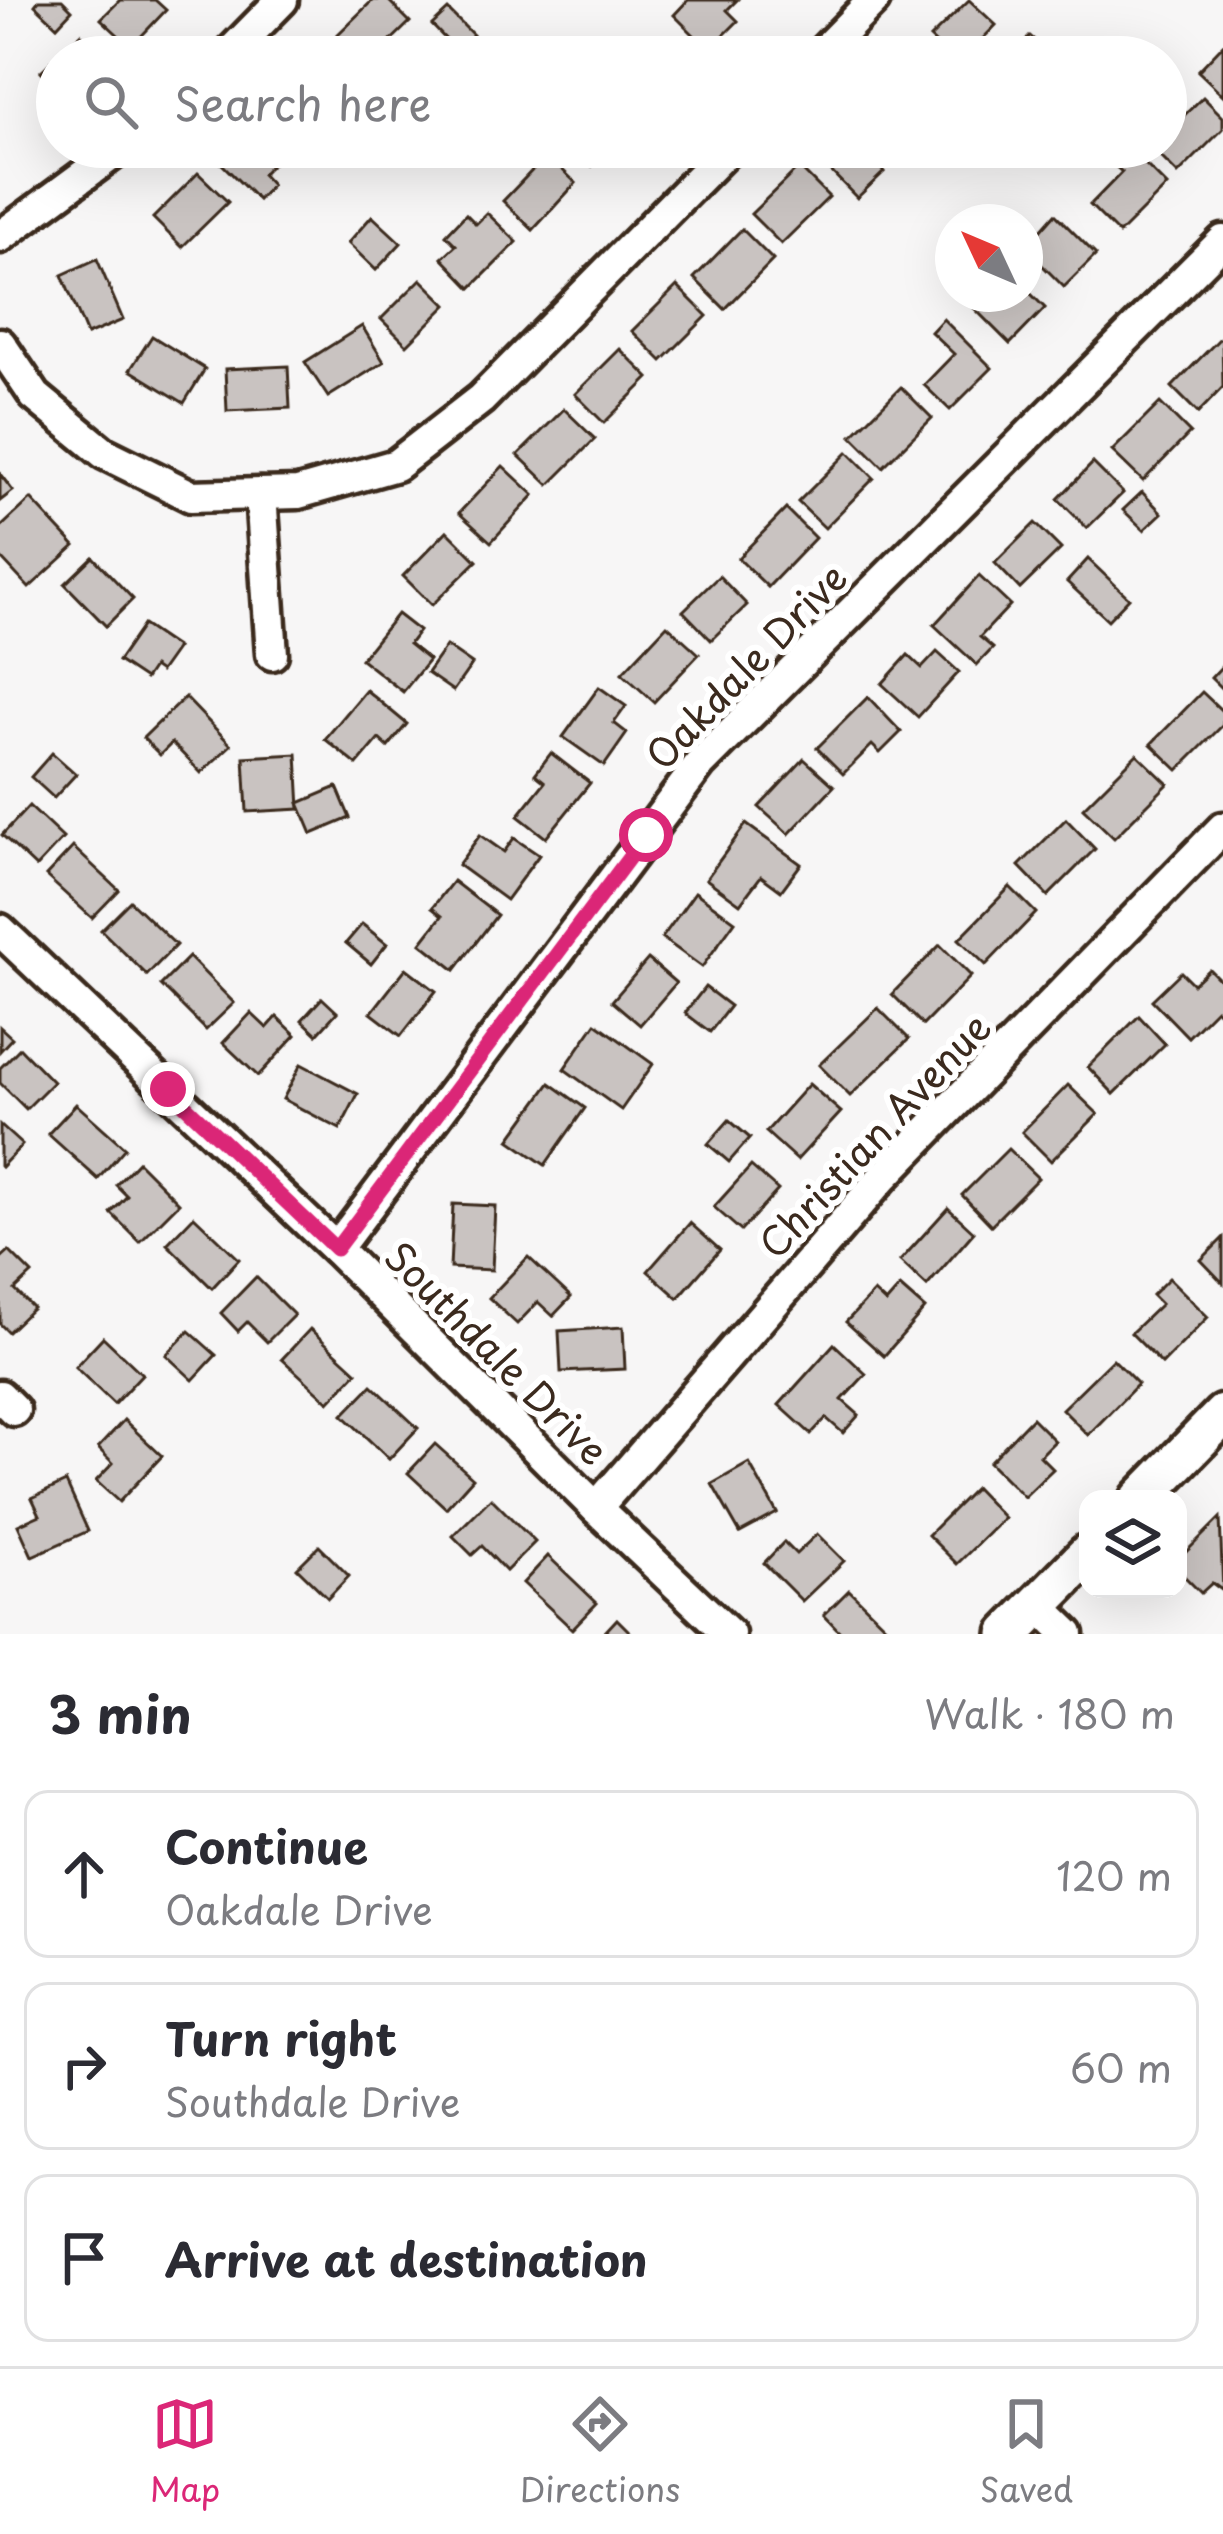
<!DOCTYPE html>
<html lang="en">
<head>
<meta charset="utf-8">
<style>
	:root { --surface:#fff; --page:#f7f7f7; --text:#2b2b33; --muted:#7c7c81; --line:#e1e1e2; --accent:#db2777 }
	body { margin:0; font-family:"Playpen Sans",sans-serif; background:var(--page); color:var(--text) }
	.controls { position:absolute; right:36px; bottom:36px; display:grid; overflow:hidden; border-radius:24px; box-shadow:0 12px 48px #0002 }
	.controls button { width:108px; height:108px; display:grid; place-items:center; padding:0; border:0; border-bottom:3px solid var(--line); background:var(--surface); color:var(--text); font:60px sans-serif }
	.compass { position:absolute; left:935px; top:204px; width:108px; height:108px; border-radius:50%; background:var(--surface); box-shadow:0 12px 48px #0002; rotate:314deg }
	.stop { position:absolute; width:36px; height:36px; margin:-27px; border:9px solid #db2777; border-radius:50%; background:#fff }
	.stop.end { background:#db2777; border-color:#fff; box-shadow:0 3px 12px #0008 }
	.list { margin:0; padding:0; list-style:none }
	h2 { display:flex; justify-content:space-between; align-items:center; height:156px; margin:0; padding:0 48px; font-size:51px }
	h2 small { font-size:39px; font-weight:400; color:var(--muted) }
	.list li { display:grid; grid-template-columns:78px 1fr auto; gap:36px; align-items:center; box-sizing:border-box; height:168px; margin:0 24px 24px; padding:0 24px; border:3px solid var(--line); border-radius:24px }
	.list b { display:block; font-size:45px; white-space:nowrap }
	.list p { margin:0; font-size:39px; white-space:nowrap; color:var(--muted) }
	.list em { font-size:39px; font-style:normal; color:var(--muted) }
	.icon { flex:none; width:66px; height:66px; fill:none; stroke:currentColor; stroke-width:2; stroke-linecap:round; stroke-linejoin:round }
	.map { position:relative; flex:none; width:1223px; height:1634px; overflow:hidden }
	.search { position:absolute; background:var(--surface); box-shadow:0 12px 48px #0002; left:36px; right:36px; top:36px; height:132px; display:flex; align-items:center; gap:30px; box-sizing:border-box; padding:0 42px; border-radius:66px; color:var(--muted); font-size:45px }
	.sheet { height:732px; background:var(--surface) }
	nav { display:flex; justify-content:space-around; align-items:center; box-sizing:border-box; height:168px; border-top:3px solid var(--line); background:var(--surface); font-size:33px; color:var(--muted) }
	nav a { display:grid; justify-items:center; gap:6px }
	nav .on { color:var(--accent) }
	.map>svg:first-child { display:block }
</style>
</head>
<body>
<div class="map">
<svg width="1223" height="1634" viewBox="0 0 1223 1634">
	<rect width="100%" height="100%" fill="#f7f6f6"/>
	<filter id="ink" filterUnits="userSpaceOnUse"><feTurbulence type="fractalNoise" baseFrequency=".00833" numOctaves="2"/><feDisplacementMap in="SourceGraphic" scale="24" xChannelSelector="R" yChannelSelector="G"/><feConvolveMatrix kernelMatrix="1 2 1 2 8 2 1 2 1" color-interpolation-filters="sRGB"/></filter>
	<g filter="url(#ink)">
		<!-- building -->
		<g fill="#c9c3c1" stroke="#3b2a1e" stroke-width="3">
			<polygon points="39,0 62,0 72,10 57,26 35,5"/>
			<polygon points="120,0 155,0 166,10 131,47 101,19"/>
			<polygon points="373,0 388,0 410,22 374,57 354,57 335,37"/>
			<polygon points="688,0 737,0 727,10 738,21 709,50 674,15"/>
			<polygon points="969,0 996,25 965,57 950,57 930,38"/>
			<polygon points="448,10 473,35 457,51 432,25"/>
			<polygon points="81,34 102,57 57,57 57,89 41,71"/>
			<polygon points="1030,36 1053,57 1010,57"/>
			<polygon points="668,39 687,57 652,57"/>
			<polygon points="1223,45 1223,95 1198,71"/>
			<polygon points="1203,97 1223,117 1223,129 1178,174 1152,148 1166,147 1166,133"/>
			<polygon points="232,147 289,147 262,174 272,185 258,200 218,160"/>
			<polygon points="573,147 610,147 592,166"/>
			<polygon points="824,147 885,147 872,160 884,172 857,198 816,156"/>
			<polygon points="1131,150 1167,186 1119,234 1090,205 1122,172 1115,166"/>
			<polygon points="547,155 576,183 533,230 503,201"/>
			<polygon points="799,167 829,197 781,244 751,214"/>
			<polygon points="198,173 228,202 182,247 153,218"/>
			<polygon points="487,213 517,242 471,288 442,258 456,245 446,235 466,214 476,224"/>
			<polygon points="1055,214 1096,255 1064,287 1025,248"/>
			<polygon points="372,216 401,243 376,270 348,243"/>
			<polygon points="742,229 773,260 725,309 694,278"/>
			<polygon points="97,259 123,320 87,335 62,275"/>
			<polygon points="421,279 447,305 407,345 381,319"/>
			<polygon points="677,286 707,316 662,361 632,331"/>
			<polygon points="1025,288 1045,308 1010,344 973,307 986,294 1025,294"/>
			<polygon points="943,319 992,368 950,410 924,385 954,354 931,332"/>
			<polygon points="362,326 384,362 328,397 305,362"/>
			<polygon points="152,336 205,369 184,403 130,370"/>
			<polygon points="1222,336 1223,387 1198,413 1172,387"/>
			<polygon points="620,349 649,378 604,423 575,394"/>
			<polygon points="288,366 290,408 227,411 225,369"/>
			<polygon points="901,387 932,418 883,467 852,436"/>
			<polygon points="1160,403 1190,433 1143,481 1112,451"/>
			<polygon points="564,409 595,439 549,485 518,455"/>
			<polygon points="848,452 874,478 825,528 798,502"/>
			<polygon points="1093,463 1123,493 1087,528 1058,499"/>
			<polygon points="503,466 534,495 491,542 459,513"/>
			<polygon points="0,474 13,491 0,501"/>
			<polygon points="1142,492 1162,513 1144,530 1123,510"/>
			<polygon points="31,499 75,546 29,588 0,557 0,528"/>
			<polygon points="786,509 815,538 768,587 738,558"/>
			<polygon points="1035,523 1061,549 1020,589 995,563"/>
			<polygon points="447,531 477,561 432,605 403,576"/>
			<polygon points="93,557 133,599 106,626 65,584"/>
			<polygon points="1088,559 1129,598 1108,620 1067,582"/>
			<polygon points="719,576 747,605 711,640 683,611"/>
			<polygon points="979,576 1010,605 980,637 993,648 977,665 934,625"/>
			<polygon points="397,614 419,631 409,644 429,660 403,692 361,659"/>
			<polygon points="143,625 177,648 160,672 153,667 145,679 118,661"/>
			<polygon points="667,625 699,654 654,702 622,673"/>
			<polygon points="446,646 472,664 453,691 427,673"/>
			<polygon points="937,652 959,672 918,717 882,684 908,655 922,668"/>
			<polygon points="1223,665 1223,690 1211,678"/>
			<polygon points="599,687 626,706 614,723 627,733 604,766 563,737"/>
			<polygon points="366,690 407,724 388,747 379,739 357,765 325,739"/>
			<polygon points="1202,692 1223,712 1223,725 1178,770 1151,744"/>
			<polygon points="185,697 231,745 201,773 172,743 160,755 143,738"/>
			<polygon points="868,697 901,732 880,753 872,745 843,774 817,748"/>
			<polygon points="52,753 76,774 54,798 31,777"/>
			<polygon points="551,753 590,783 546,838 518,816 545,782 535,774"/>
			<polygon points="297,754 300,809 247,812 244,757"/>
			<polygon points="1137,754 1168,784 1114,838 1083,808"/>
			<polygon points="804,759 834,786 789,834 759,807"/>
			<polygon points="337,787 350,818 312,834 299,803"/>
			<polygon points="29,806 63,838 36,867 2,835"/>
			<polygon points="1066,819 1095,849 1048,896 1019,866"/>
			<polygon points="746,824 801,864 781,891 761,876 740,904 706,879"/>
			<polygon points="480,835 504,852 514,838 539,855 506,900 458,865"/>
			<polygon points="73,847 119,890 92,918 46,876"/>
			<polygon points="453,881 497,915 455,970 421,943 442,916 432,908"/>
			<polygon points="1010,887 1036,913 986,965 959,939"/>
			<polygon points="695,892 735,921 702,967 662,938"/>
			<polygon points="130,901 176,945 147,975 101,930"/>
			<polygon points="362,924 387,944 371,964 346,943"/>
			<polygon points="940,945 971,976 923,1025 892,994"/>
			<polygon points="189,957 234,1003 206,1030 161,985"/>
			<polygon points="648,959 676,983 640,1025 612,1001"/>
			<polygon points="406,968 436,991 401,1036 371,1013"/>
			<polygon points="1209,969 1223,983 1223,1016 1216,1009 1188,1037 1152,1000 1181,972 1193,984"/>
			<polygon points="705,987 730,1006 710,1032 685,1013"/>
			<polygon points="322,998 337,1012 317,1034 302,1020"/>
			<polygon points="878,1008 909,1039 850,1096 819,1065"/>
			<polygon points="251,1013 267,1028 277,1017 296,1035 258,1076 223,1043"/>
			<polygon points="1139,1016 1165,1044 1114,1094 1088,1067"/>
			<polygon points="596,1023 653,1064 621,1110 564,1069"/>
			<polygon points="0,1027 12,1038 0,1051"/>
			<polygon points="20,1048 53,1082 26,1109 0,1083 0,1068"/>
			<polygon points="301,1064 358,1094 340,1129 283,1099"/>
			<polygon points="550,1083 585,1108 545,1165 509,1140"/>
			<polygon points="809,1084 841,1112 797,1160 766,1132"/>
			<polygon points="1068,1085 1098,1114 1051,1161 1022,1132"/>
			<polygon points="76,1104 125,1148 98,1179 48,1134"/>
			<polygon points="729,1120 750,1138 729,1162 708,1144"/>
			<polygon points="0,1125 22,1145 1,1167 0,1166"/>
			<polygon points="1008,1149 1038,1178 991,1225 962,1195"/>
			<polygon points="138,1162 179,1203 140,1242 111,1213 127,1196 116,1185"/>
			<polygon points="751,1166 778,1190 741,1231 714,1207"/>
			<polygon points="453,1204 495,1206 492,1270 450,1268"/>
			<polygon points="948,1208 974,1232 927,1286 900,1261"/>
			<polygon points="194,1216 239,1259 212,1288 167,1244"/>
			<polygon points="690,1223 720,1250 678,1298 648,1271"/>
			<polygon points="1223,1238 1223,1283 1201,1260"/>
			<polygon points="9,1251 32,1274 15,1290 33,1308 8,1332 0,1324 0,1259"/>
			<polygon points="528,1257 571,1297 553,1316 538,1302 517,1324 489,1298"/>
			<polygon points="256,1277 294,1315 267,1342 247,1322 238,1331 221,1313"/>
			<polygon points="1169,1278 1208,1317 1162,1364 1131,1333 1161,1304 1152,1295"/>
			<polygon points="900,1287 925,1309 884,1356 846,1322 874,1292 886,1303"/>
			<polygon points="623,1327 625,1369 561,1372 559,1331"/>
			<polygon points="310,1329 357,1372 329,1402 282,1359"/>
			<polygon points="189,1331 216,1355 193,1380 166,1355"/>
			<polygon points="103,1337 142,1374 114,1404 75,1367"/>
			<polygon points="834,1344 866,1374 842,1400 859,1415 843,1433 826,1418 811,1434 779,1405"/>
			<polygon points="1113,1359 1138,1384 1088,1435 1062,1409"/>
			<polygon points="372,1385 418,1428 389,1459 343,1415"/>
			<polygon points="1032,1418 1055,1441 1040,1456 1053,1469 1024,1497 989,1462"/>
			<polygon points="124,1420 162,1456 119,1502 96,1481 113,1463 98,1448"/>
			<polygon points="435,1444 473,1478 446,1508 408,1473"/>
			<polygon points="749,1463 777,1513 740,1533 712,1484"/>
			<polygon points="66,1482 88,1531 32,1556 18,1525 40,1515 32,1498"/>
			<polygon points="975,1488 1004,1518 957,1564 928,1535"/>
			<polygon points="491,1498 535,1542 506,1571 482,1546 472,1555 453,1536"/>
			<polygon points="1220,1518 1223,1591 1212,1583 1201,1593 1178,1570 1178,1560"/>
			<polygon points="817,1534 844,1561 802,1601 764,1563 784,1542 796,1554"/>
			<polygon points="319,1546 349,1576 328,1598 297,1568"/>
			<polygon points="548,1556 597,1603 572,1629 523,1583"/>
			<polygon points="849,1590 894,1634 842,1634 824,1615"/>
			<polygon points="617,1619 632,1634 603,1634"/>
		</g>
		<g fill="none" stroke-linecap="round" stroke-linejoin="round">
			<!-- minor casing -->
			<g stroke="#3b2a1e" stroke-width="39">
				<g id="minor">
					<polyline points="226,57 282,0"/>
					<polyline points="818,57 874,0"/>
					<polyline points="0,237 122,147"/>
					<polyline points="0,344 35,396 104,453 191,496 298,493 396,465 481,399 730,147"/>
					<polyline points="261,494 272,654"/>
					<polyline points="0,930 336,1249 596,1508 729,1634"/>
					<polyline points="336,1249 700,764 1223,241"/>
					<polyline points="0,1396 14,1410"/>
					<polyline points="596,1508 883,1177 1223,828"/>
					<polyline points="1038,1605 1068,1634"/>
				</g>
			</g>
			<!-- tertiary casing -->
			<g stroke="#3b2a1e" stroke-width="48">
				<g id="tertiary">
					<polyline points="1141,1499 1223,1415"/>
					<polyline points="1009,1634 1088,1554"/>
				</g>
			</g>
			<!-- minor -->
			<use href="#minor" stroke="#fff" stroke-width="30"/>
			<!-- tertiary -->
			<use href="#tertiary" stroke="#fff" stroke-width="39"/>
		</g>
	</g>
	<g fill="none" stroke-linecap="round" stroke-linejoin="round" filter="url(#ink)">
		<!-- route -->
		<polyline stroke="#db2777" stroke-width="15" points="168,1089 336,1249 646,835"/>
	</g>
	<g text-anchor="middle" stroke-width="12" stroke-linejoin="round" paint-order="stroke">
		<!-- street labels -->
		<g font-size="39" fill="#3b2a1e" stroke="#fff">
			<text transform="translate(747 667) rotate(-46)" y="14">Oakdale Drive</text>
			<text transform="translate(875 1136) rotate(-47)" y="14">Christian Avenue</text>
			<text transform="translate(496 1354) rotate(45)" y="14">Southdale Drive</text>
		</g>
	</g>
</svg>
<div class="controls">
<button><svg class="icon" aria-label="layers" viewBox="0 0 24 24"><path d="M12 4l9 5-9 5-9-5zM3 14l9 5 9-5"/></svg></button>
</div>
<svg class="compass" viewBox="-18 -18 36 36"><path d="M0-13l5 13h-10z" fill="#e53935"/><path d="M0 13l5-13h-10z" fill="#7c7c81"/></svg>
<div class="stop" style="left:646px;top:835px"></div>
<div class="stop end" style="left:168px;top:1089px"></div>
<div class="search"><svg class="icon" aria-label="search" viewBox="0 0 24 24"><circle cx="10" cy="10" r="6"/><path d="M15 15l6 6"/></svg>Search here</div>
</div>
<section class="sheet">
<h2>3 min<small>Walk · 180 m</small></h2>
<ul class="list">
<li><svg class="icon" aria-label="ahead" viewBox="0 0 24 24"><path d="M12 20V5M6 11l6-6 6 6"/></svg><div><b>Continue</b><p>Oakdale Drive</p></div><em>120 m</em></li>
<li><svg class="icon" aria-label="right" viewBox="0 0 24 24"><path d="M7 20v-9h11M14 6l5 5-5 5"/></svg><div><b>Turn right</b><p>Southdale Drive</p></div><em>60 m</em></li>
<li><svg class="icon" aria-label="arrive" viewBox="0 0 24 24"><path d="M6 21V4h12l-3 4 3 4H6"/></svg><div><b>Arrive at destination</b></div></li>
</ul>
</section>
<nav>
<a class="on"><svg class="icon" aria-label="map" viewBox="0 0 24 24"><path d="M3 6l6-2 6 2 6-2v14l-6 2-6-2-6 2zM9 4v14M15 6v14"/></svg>Map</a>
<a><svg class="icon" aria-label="directions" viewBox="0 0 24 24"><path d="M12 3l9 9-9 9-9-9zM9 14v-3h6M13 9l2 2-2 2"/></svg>Directions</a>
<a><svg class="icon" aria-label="saved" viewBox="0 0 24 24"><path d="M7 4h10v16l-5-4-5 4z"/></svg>Saved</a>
</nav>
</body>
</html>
